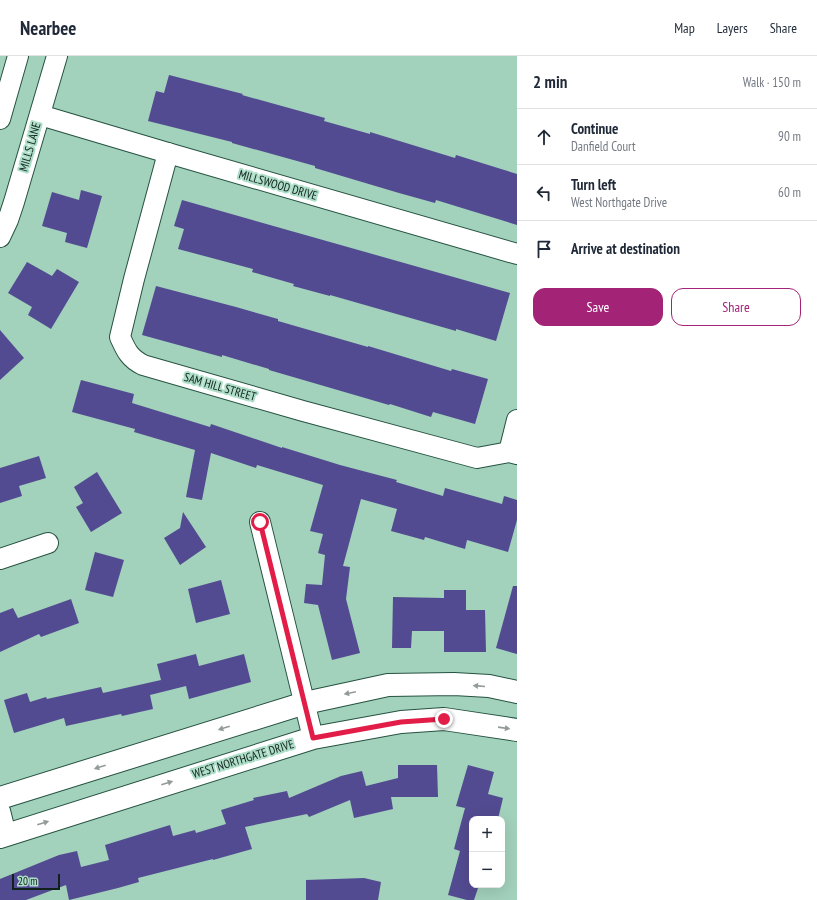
<!DOCTYPE html>
<html lang="en">
<head>
<meta charset="utf-8">
<style>
	:root { --surface:#fff; --page:#f2f2f3; --text:#1f2937; --muted:#747a83; --line:#e0e1e3; --accent:#a32476 }
	body { margin:0; font-family:"PT Sans Narrow",sans-serif; background:var(--page); color:var(--text) }
	.controls { position:absolute; right:12px; bottom:12px; display:grid; overflow:hidden; border-radius:8px; box-shadow:0 4px 16px #0002 }
	.controls button { width:36px; height:36px; display:grid; place-items:center; padding:0; border:0; border-bottom:1px solid var(--line); background:var(--surface); color:var(--text); font:20px sans-serif }
	.scale { position:absolute; left:12px; bottom:10px; width:48px; box-sizing:border-box; padding-left:4px; border:2px solid #0f211a; border-top:0; font-size:11px; line-height:14px; white-space:nowrap; color:#0f211a; -webkit-text-stroke:3px #aedec9; paint-order:stroke }
	.stop { position:absolute; width:12px; height:12px; margin:-9px; border:3px solid #e11d48; border-radius:50%; background:#fff }
	.stop.end { background:#e11d48; border-color:#fff; box-shadow:0 1px 4px #0008 }
	.list { margin:0; padding:0; list-style:none }
	h2 { display:flex; justify-content:space-between; align-items:center; height:52px; margin:0; padding:0 16px; font-size:17px }
	h2 small { font-size:13px; font-weight:400; color:var(--muted) }
	.list li { display:grid; grid-template-columns:26px 1fr auto; gap:12px; align-items:center; box-sizing:border-box; height:56px; padding:0 16px; border-top:1px solid var(--line) }
	.list b { display:block; font-size:15px; white-space:nowrap }
	.list p { margin:0; font-size:13px; white-space:nowrap; color:var(--muted) }
	.list em { font-size:13px; font-style:normal; color:var(--muted) }
	.actions { display:flex; gap:8px; padding:12px 16px }
	.actions a { flex:1; padding:9px 0; border:1px solid var(--accent); border-radius:12px; text-align:center; font-size:14px; color:var(--accent) }
	.actions .main { background:var(--accent); color:#fff }
	.icon { flex:none; width:22px; height:22px; fill:none; stroke:currentColor; stroke-width:2; stroke-linecap:round; stroke-linejoin:round }
	.map { position:relative; flex:none; width:517px; height:844px; overflow:hidden }
	header { display:flex; align-items:center; gap:24px; box-sizing:border-box; height:56px; padding:0 20px; background:var(--surface); border-bottom:1px solid var(--line) }
	header strong { font-size:19px }
	nav { display:flex; gap:22px; margin-inline-start:auto; font-size:14px }
	main { display:flex }
	aside { flex:1; background:var(--surface) }
	.map>svg:first-child { display:block }
</style>
</head>
<body>
<header>
<strong>Nearbee</strong>
<nav><a>Map</a><a>Layers</a><a>Share</a></nav>
</header>
<main>
<div class="map">
<svg width="517" height="844" viewBox="0 0 517 844">
	<rect width="100%" height="100%" fill="#a2d1bc"/>
	<!-- building -->
	<g fill="#534b91">
		<polygon points="169,19 243,38 242,39 325,62 324,65 370,78 370,76 455,102 456,99 517,118 517,169 436,144 435,147 399,137 315,112 315,110 232,87 232,86 148,65 156,35 164,37"/>
		<polygon points="81,134 102,140 87,192 65,186 67,177 42,170 52,136 79,144"/>
		<polygon points="182,144 510,237 496,285 456,273 456,275 330,239 330,240 293,230 294,228 252,216 253,213 178,193 184,173 174,170"/>
		<polygon points="27,206 52,220 57,213 79,226 51,273 28,259 32,251 8,237"/>
		<polygon points="156,230 236,251 278,263 278,265 368,291 368,290 451,315 452,313 488,323 475,368 433,356 431,361 390,348 389,349 269,314 269,313 222,299 222,301 142,279"/>
		<polygon points="0,274 24,302 0,324"/>
		<polygon points="81,324 134,338 132,347 210,371 211,368 282,392 282,391 340,409 397,424 396,426 443,440 445,432 502,448 504,440 517,444 517,464 508,496 467,484 465,493 425,481 424,484 391,475 397,453 361,443 343,510 350,511 346,543 360,597 332,604 318,549 304,547 306,528 322,529 325,499 318,497 323,478 310,475 323,429 257,409 256,412 211,397 202,444 186,441 195,394 134,376 135,373 72,356"/>
		<polygon points="39,400 46,422 19,430 22,440 0,447 0,412"/>
		<polygon points="97,416 122,457 91,476 76,451 83,447 74,431"/>
		<polygon points="183,456 206,491 180,509 164,482 180,472"/>
		<polygon points="95,496 124,504 113,541 85,534"/>
		<polygon points="221,524 230,558 196,567 188,533"/>
		<polygon points="513,530 517,530 517,598 496,592"/>
		<polygon points="444,534 466,534 466,554 485,554 486,596 444,596 444,575 412,575 411,592 392,592 393,541 444,542"/>
		<polygon points="71,543 79,567 41,581 39,578 0,596 0,557 13,552 18,562"/>
		<polygon points="196,598 199,610 244,598 251,626 189,643 186,630 150,639 153,653 122,660 121,658 66,670 64,662 14,677 4,644 27,637 30,646 46,641 47,643 101,631 103,637 161,624 157,608"/>
		<polygon points="398,709 437,709 438,741 391,741 393,753 354,762 350,744 309,761 307,758 245,771 252,793 213,804 213,803 138,822 139,826 118,832 69,844 66,829 26,844 0,844 0,823 59,799 77,795 81,811 109,804 105,789 170,769 173,780 195,774 196,777 226,768 221,754 254,744 253,742 287,735 289,742 341,720 362,715 366,730 398,722"/>
		<polygon points="468,709 494,716 488,738 503,742 498,763 472,763 472,829 479,829 474,844 467,844 448,839 460,795 454,793 465,752 456,750"/>
		<polygon points="364,822 381,826 378,844 306,844 306,824"/>
	</g>
	<g fill="none" stroke-linecap="round" stroke-linejoin="round">
		<!-- minor casing -->
		<g stroke="#265241" stroke-width="22">
			<g id="minor">
				<polyline points="40,59 168,97 517,198"/>
				<polyline points="0,63 18,0"/>
				<path d="M168 97 134 223 120 281C126 294 129 302 143 309L303 355 477 402 509 396 517 398"/>
				<polyline points="0,181 8,164 14,146 57,0"/>
				<polyline points="509,396 517,364"/>
				<polyline points="260,466 313,682"/>
				<polyline points="0,503 48,487"/>
				<polyline points="0,755 6,779"/>
			</g>
		</g>
		<!-- major casing -->
		<g stroke="#265241" stroke-width="24">
			<g id="major">
				<polyline points="0,742 305,647 388,629 454,628 489,630 517,636"/>
				<polyline points="0,781 313,682 401,666 444,663 517,674"/>
			</g>
		</g>
		<!-- minor -->
		<use href="#minor" stroke="#fff" stroke-width="20"/>
		<!-- major -->
		<use href="#major" stroke="#fff" stroke-width="22"/>
	</g>
	<!-- one-way arrows -->
	<defs><path id="oneway-solid" d="M-6-.8H1V-3.2L6.5 0L1 3.2V.8H-6Z"/></defs>
	<g fill="#939b98">
		<use href="#oneway-solid" transform="translate(479 630) rotate(-175)"/>
		<use href="#oneway-solid" transform="translate(350 637) rotate(168)"/>
		<use href="#oneway-solid" transform="translate(224 672) rotate(163)"/>
		<use href="#oneway-solid" transform="translate(504 672) rotate(8)"/>
		<use href="#oneway-solid" transform="translate(100 711) rotate(163)"/>
		<use href="#oneway-solid" transform="translate(167 727) rotate(-18)"/>
		<use href="#oneway-solid" transform="translate(43 767) rotate(-18)"/>
	</g>
	<g fill="none" stroke-linecap="round" stroke-linejoin="round">
		<!-- route -->
		<polyline stroke="#e11d48" stroke-width="5" points="260,466 313,682 401,666 444,663"/>
	</g>
	<g text-anchor="middle" stroke-width="4" stroke-linejoin="round" paint-order="stroke">
		<!-- street labels -->
		<g font-size="12" fill="#0f211a" stroke="#aedec9">
			<text transform="translate(30 91) rotate(-74)" y="4">MILLS LANE</text>
			<text transform="translate(278 129) rotate(16)" y="4">MILLSWOOD DRIVE</text>
			<text transform="translate(220 331) rotate(16)" y="4">SAM HILL STREET</text>
			<text transform="translate(243 703) rotate(-17)" y="4">WEST NORTHGATE DRIVE</text>
		</g>
	</g>
</svg>
<div class="controls">
<button>+</button>
<button>−</button>
</div>
<div class="scale">20 m</div>
<div class="stop" style="left:260px;top:466px"></div>
<div class="stop end" style="left:444px;top:663px"></div>
</div>
<aside>
<h2>2 min<small>Walk · 150 m</small></h2>
<ul class="list">
<li><svg class="icon" aria-label="ahead" viewBox="0 0 24 24"><path d="M12 20V5M6 11l6-6 6 6"/></svg><div><b>Continue</b><p>Danfield Court</p></div><em>90 m</em></li>
<li><svg class="icon" aria-label="left" viewBox="0 0 24 24"><path d="M17 20v-9H6M10 6l-5 5 5 5"/></svg><div><b>Turn left</b><p>West Northgate Drive</p></div><em>60 m</em></li>
<li><svg class="icon" aria-label="arrive" viewBox="0 0 24 24"><path d="M6 21V4h12l-3 4 3 4H6"/></svg><div><b>Arrive at destination</b></div></li>
</ul>
<div class="actions"><a class="main">Save</a><a>Share</a></div>
</aside>
</main>
</body>
</html>
